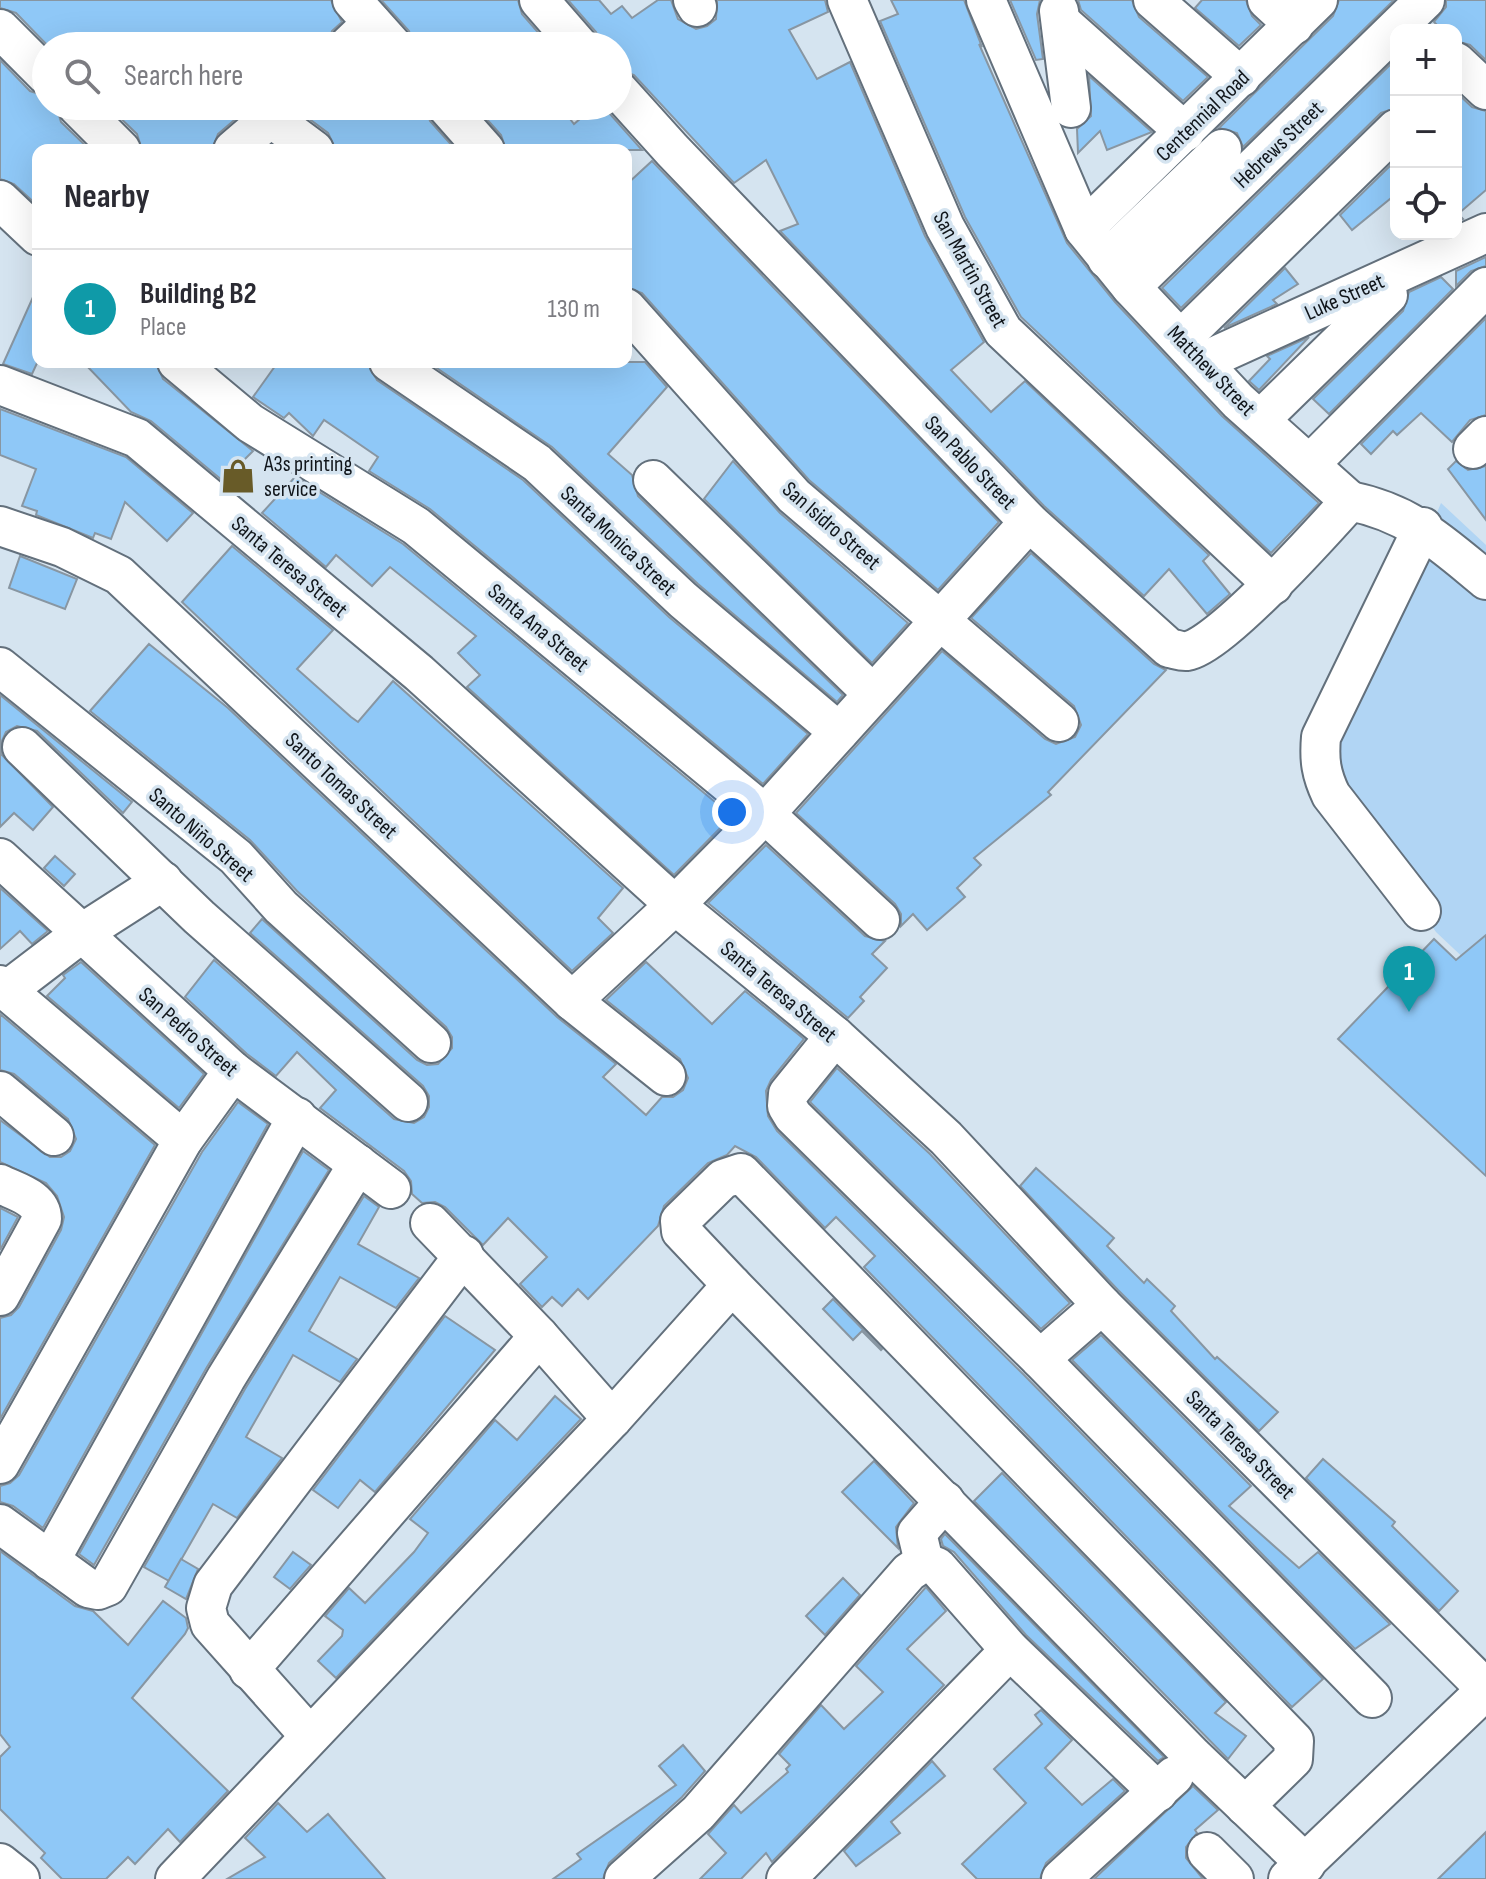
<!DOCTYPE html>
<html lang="en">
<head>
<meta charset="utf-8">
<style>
	:root { --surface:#fff; --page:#f7f7f7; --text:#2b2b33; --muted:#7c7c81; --line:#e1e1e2; --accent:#111827 }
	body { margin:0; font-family:"Sofia Sans Condensed",sans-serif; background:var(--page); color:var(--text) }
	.controls { position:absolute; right:24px; top:24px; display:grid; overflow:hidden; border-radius:16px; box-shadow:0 8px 32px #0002 }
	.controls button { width:72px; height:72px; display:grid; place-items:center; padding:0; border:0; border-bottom:2px solid var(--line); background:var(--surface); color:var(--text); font:40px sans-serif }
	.you { position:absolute; left:732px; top:812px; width:28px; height:28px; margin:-20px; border:6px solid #fff; border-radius:50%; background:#1a73e8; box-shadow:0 0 0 12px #1a73e833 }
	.badge { display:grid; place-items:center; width:52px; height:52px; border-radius:50%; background:var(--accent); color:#fff; font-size:26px; font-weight:700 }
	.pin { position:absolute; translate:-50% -66px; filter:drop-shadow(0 2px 4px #0008) }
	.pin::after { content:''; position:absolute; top:42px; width:28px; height:24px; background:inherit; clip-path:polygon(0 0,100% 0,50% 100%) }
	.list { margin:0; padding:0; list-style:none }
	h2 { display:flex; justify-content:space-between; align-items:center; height:104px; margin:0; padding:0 32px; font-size:34px }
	h2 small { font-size:26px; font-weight:400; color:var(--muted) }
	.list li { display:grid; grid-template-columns:52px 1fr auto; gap:24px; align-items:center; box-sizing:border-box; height:120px; padding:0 32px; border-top:2px solid var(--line) }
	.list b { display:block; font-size:30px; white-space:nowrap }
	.list p { margin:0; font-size:26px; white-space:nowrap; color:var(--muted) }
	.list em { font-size:26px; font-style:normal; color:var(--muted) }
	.icon { flex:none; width:44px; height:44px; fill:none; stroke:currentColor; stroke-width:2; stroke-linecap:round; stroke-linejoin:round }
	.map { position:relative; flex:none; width:1486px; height:1879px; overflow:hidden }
	.search { position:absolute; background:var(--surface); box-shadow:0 8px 32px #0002; left:32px; top:32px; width:600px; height:88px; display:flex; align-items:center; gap:20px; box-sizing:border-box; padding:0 28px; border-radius:44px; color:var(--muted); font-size:30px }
	.panel { position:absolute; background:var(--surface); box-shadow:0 8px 32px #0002; left:32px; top:144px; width:600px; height:224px; border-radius:16px }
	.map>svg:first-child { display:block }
</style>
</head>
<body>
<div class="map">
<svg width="1486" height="1879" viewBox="0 0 1486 1879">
	<rect width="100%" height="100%" fill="#d5e4f0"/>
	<!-- green -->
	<polygon fill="#b1d5f4" points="1441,503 1486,545 1486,979 1436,932 1327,774"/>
	<!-- building -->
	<g fill="#8fc8f7" stroke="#8896a2" stroke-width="2">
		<polygon points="0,0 331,0 342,22 332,31 327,46 48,46 16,13 0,8"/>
		<polygon points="381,0 518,0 522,14 550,46 414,46 409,31"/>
		<polygon points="568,0 599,0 611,14 622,6 632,18 658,0 671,0 678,19 696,29 707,26 716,19 717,0 825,0 828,12 789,30 817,79 850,62 925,236 984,342 951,370 991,412 1025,381 1209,555 1203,561 1230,594 1207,614 1169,569 1144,596 1044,506 780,231 798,224 766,160 734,183 634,75 618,69 618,46 600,46 596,32"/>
		<polygon points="891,0 964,0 982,47 979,44 1067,243 1115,302 1222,416 1319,503 1271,553 1021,317 965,217 880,21 898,14"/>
		<polygon points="1010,0 1040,0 1037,14 1043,59 1036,60"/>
		<polygon points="1078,0 1132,0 1139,17 1208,77 1183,101 1081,10"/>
		<polygon points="1202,0 1246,0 1252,16 1261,25 1239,46 1195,8"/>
		<polygon points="1339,0 1394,0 1243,147 1237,133 1219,128 1333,16"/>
		<polygon points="1446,0 1486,0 1486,60 1470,45 1456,41 1456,30 1442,30 1434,22 1446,7"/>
		<polygon points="1396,59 1396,108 1381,113 1181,308 1162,288"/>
		<polygon points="0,60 30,91 46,96 46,106 56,106 61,122 90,150 38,150 38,206 14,184 0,179"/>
		<polygon points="1089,76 1152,132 1107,150 1100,131 1078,153 1077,129 1091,116"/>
		<polygon points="1456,92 1472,107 1486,111 1486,190 1458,214 1463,219 1456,222"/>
		<polygon points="108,106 230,106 239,116 218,134 212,150 142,150 137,134"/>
		<polygon points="305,106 425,106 430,121 456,150 336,150 328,133 304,115"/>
		<polygon points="475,106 560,106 574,124 595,106 603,106 642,150 506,150 501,135"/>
		<polygon points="1396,160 1396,194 1352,230 1340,215"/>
		<polygon points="652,161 999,522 938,590 809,480 642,293 626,287 626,185"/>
		<polygon points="1486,257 1486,266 1471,271 1456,286 1456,271"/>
		<polygon points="1285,268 1298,284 1273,300 1277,304 1224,328"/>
		<polygon points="1441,277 1453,289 1329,414 1313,399 1403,311 1409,292"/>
		<polygon points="38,286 38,361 32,374 3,364"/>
		<polygon points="1486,318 1486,415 1470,420 1452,442 1421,413 1397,435 1393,431 1371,454 1361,444"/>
		<polygon points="1309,337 1259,390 1249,381 1270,359 1267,356"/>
		<polygon points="83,362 156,362 163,379 253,451 223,481 151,421 131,412"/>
		<polygon points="278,362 367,362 377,380 523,480 669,617 808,734 763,784 430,509 369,471 378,457 324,420 313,436 289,413 284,418 253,397"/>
		<polygon points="428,362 645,362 667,387 608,454 632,475 638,496 843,695 837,702 698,584 552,447"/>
		<polygon points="0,409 126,457 193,513 167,541 125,502 111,539 95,533 93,538 36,515 37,511 22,506 36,469 0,455"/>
		<polygon points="733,461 780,513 908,623 872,663 704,499"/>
		<polygon points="1456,461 1468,470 1486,466 1486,520 1448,469"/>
		<polygon points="295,477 403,544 732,816 674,875 467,687 480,675 458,653 476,636 390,567 372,586 336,555 326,567 262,513"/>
		<polygon points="232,546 333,630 297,669 351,717 358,722 393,681 623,888 598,918 613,933 572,971 182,602"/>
		<polygon points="1031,553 1154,664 1166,670 1048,792 1051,795 974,858 981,865 957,888 965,897 927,930 913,914 901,926 901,914 895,904 796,813 942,651 1045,739 1056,744 1075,737 1081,725 1074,706 971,618"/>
		<polygon points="20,556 77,579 65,609 9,588"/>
		<polygon points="149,644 228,708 557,1017 616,1064 603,1077 646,1115 662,1097 673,1097 683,1090 688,1078 680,1059 606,1000 646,962 712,1024 745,991 804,1039 771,1080 766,1091 768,1116 777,1131 1024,1375 1323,1679 1292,1707 864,1267 875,1256 836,1217 825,1228 756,1157 735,1146 727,1155 708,1163 664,1206 658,1226 588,1299 578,1289 562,1306 552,1297 542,1307 520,1284 547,1257 508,1218 483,1245 445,1207 435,1202 422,1203 412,1194 411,1181 404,1171 320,1108 336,1090 297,1052 276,1076 247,1054 185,997 214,960 394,1119 414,1123 424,1117 429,1107 429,1096 423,1086 250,933 262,919 417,1060 427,1065 438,1064 452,1048 452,1037 446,1027 297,891 250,840 90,711"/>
		<polygon points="0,695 132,802 123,813 37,731 17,726 6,732 1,743 1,754 53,807 33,830 14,813 0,827"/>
		<polygon points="766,845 865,936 885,941 872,954 887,968 860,997 864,1001 848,1018 708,903"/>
		<polygon points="55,856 75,874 64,886 44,868"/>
		<polygon points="0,888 48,931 32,944 20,931 0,949"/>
		<polygon points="1486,935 1486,1176 1338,1039 1434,939 1456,960"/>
		<polygon points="81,962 204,1074 179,1108 47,996 65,978 63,975"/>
		<polygon points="0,1014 155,1145 0,1419 0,1318 11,1315 19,1307 61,1230 64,1217 57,1196 46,1183 0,1162 0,1120 50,1157 61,1157 70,1151 76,1139 68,1119 14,1074 0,1070"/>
		<polygon points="837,1068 930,1154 1070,1303 1041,1329 810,1102"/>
		<polygon points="238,1102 268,1124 43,1528 13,1506 0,1502 0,1486 10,1483 19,1475 202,1152"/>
		<polygon points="303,1151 329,1170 207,1367 94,1565 79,1554"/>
		<polygon points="1036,1168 1114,1238 1107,1246 1144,1283 1147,1279 1175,1306 1171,1311 1215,1359 1217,1357 1278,1412 1259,1431 1118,1290 1020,1186"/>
		<polygon points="364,1196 379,1207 358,1244 419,1278 396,1308 340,1277 309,1331 357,1359 340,1382 293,1355 246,1437 282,1458 237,1518 213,1504 169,1581 144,1567 245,1389"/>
		<polygon points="0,1208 18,1217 0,1250"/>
		<polygon points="833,1299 882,1349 881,1350 862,1331 853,1340 823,1309"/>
		<polygon points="445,1316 495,1350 375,1492 360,1480 338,1508 313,1490"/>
		<polygon points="1101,1335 1251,1486 1229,1506 1299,1568 1318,1552 1390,1624 1355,1649 1072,1360"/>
		<polygon points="555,1396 581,1419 336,1678 318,1661 342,1636 343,1630 325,1616 349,1588 365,1603 414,1552 428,1533 410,1519 495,1420 517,1440"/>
		<polygon points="1323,1459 1395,1522 1392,1526 1458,1591 1439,1611 1306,1478"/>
		<polygon points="874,1461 914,1503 896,1527 898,1548 842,1492"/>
		<polygon points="1002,1473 1226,1702 1215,1713 1246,1736 1228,1759 974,1501"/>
		<polygon points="945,1534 1164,1757 1158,1761 1026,1635 954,1552 943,1546 941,1539"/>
		<polygon points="0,1551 75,1606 93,1611 128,1645 163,1601 186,1618 188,1628 185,1634 132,1698 228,1791 180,1842 168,1829 135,1864 128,1857 106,1879 62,1879 41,1858 45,1853 0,1809 0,1757 10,1747 0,1734"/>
		<polygon points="293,1552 311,1565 290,1589 274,1577"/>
		<polygon points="181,1559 198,1569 186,1599 165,1587"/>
		<polygon points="843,1578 860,1595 825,1635 806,1616"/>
		<polygon points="926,1587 946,1611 907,1649 944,1685 772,1862 766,1853 741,1879 700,1879 726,1853 708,1834 734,1805 741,1813 788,1772 786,1769 790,1765 779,1754 821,1705 844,1729 883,1692 856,1666"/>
		<polygon points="1041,1710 1072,1740 1045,1768 1082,1805 1113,1779 1125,1791 1046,1863 1040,1879 977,1879 962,1864 1026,1803 994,1769 1042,1724 1035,1715"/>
		<polygon points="683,1745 705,1771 682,1797 609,1863 603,1879 553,1879 581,1859 577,1854 676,1785 659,1766"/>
		<polygon points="932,1761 945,1776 891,1822 900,1833 856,1866 844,1851"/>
		<polygon points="1193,1786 1218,1810 1195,1830 1197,1833 1186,1847 1186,1858 1203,1879 1094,1879"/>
		<polygon points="278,1803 307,1832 328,1814 385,1879 227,1879 265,1857 245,1838"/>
		<polygon points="1486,1832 1486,1879 1438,1879"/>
	</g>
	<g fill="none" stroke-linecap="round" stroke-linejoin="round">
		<!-- minor casing -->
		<g stroke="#63707c" stroke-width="42">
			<g id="minor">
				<polyline points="352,0 393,46"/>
				<polyline points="539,0 579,46"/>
				<polyline points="693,0 697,7"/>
				<polyline points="847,0 945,227 1003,331 1273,585"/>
				<polyline points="986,0 1084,229 1131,287 1238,401 1350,501"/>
				<polyline points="1153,0 1241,77"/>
				<polyline points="1267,0 1294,25"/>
				<polyline points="1059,11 1071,108"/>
				<polyline points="1061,22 1185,132"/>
				<polyline points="0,29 46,75"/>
				<polyline points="348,46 372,23"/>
				<polyline points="1456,62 1486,90"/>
				<path d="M618 90 672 150 1029 522 1169 648C1175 649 1182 652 1187 651 1220 646 1324 530 1350 501"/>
				<polyline points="77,106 121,150"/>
				<polyline points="446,106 485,150"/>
				<polyline points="271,118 314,150"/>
				<polyline points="233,150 284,106"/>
				<polyline points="0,200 38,236"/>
				<polyline points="1084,229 1318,0"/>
				<polyline points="1107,259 1222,149"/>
				<polyline points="1131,287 1425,0"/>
				<polyline points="626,308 794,496 1059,722"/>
				<polyline points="1181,339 1396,129"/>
				<polyline points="177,362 250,423 416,526 765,814 880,920"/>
				<polyline points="389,362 537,463 683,600 839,732"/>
				<polyline points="1202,362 1486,233"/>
				<polyline points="0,385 137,438 419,673 675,905 835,1036 946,1138 1102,1305 1486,1689"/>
				<polyline points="1260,420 1388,295"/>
				<polyline points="1473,449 1486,436"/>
				<polyline points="1311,463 1486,287"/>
				<polyline points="653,480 873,694"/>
				<path d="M1350 501C1410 513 1441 543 1486 580"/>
				<polyline points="0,526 62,547 119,575 572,1001 666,1076"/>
				<polyline points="0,667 236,857 281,907 431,1043"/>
				<polyline points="22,747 199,917 408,1102"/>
				<polyline points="0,858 233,1071 391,1189"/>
				<path d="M1421 911 1331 795C1321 774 1319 760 1321 737L1423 527"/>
				<polyline points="0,985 183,1140"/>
				<polyline points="6,991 82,933 163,881"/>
				<polyline points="572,1001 675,905 765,814 1029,522"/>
				<polyline points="835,1036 788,1094 787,1106 793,1116 1040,1359 1372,1698"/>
				<polyline points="0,1091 54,1136"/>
				<path d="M0 1184C16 1192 42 1198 42 1219L0 1296"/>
				<polyline points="430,1223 539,1336 612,1419"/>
				<polyline points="732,1285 681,1231 680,1221 723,1179 741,1173 1294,1741 1293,1759 1245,1806"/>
				<polyline points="1040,1359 1102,1305"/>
				<polyline points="0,1464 183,1140 233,1071"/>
				<polyline points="0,1524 88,1588 98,1590 108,1586 226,1378 358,1164"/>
				<polyline points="50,1561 297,1117"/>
				<polyline points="924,1562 917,1533 945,1501"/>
				<polyline points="249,1670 539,1336"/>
				<polyline points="309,1735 210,1624 206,1608 213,1585 464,1255"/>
				<polyline points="1207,1852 1234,1879"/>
				<polyline points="0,1863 20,1879"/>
				<polyline points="175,1879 612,1419 732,1285 1193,1756 1306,1864"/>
				<polyline points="624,1879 698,1813 909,1572 924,1562 937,1567 1010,1650 1158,1792"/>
				<polyline points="786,1879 1010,1650"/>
				<polyline points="1061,1879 1174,1776"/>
				<polyline points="1288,1879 1486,1690"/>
			</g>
		</g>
		<!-- minor -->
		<use href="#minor" stroke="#fff" stroke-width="38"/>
	</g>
	<!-- icons -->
	<defs>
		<g id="shop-bare" transform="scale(2.76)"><path d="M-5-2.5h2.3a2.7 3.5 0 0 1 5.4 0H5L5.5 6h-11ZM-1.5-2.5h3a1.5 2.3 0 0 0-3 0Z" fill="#685b28" stroke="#d5e4f0" stroke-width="2.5" paint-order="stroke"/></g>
	</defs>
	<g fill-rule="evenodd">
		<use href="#shop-bare" x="238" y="476"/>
	</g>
	<g text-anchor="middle" stroke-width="7" stroke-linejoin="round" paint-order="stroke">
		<!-- street labels -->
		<g font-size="22" fill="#10151a" stroke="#d5e4f0">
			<text transform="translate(1202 115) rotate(-44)" y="8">Centennial Road</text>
			<text transform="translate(1278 144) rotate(-44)" y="8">Hebrews Street</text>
			<text transform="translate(971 269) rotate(61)" y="8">San Martin Street</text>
			<text transform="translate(1344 296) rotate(-24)" y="8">Luke Street</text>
			<text transform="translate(1212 370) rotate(46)" y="8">Matthew Street</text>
			<text transform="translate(971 462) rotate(46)" y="8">San Pablo Street</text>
			<text transform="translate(832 525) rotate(41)" y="8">San Isidro Street</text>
			<text transform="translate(619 540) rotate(43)" y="8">Santa Monica Street</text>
			<text transform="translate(290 566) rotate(40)" y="8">Santa Teresa Street</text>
			<text transform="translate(539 627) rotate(40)" y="8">Santa Ana Street</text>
			<text transform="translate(342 785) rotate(43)" y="8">Santo Tomas Street</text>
			<text transform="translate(202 834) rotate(41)" y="8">Santo Niño Street</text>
			<text transform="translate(779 991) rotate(40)" y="8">Santa Teresa Street</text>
			<text transform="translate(189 1031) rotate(41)" y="8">San Pedro Street</text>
			<text transform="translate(1241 1444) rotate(45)" y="8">Santa Teresa Street</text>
		</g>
		<!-- poi labels -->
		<g font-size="22" fill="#10151a" stroke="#d5e4f0" text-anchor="start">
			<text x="264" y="471">A3s printing<tspan x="264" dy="25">service</tspan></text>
		</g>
	</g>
</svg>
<div class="controls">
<button>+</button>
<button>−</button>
<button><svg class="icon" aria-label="locate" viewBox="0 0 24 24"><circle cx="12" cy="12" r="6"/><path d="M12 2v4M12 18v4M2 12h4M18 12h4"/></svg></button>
</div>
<div class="you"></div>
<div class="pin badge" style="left:1409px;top:1012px;background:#0f9aa8">1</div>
<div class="search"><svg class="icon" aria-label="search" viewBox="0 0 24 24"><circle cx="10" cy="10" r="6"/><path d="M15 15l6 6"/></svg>Search here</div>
<section class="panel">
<h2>Nearby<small></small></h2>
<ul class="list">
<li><span class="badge" style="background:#0f9aa8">1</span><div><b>Building B2</b><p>Place</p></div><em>130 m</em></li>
</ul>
</section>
</div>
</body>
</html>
